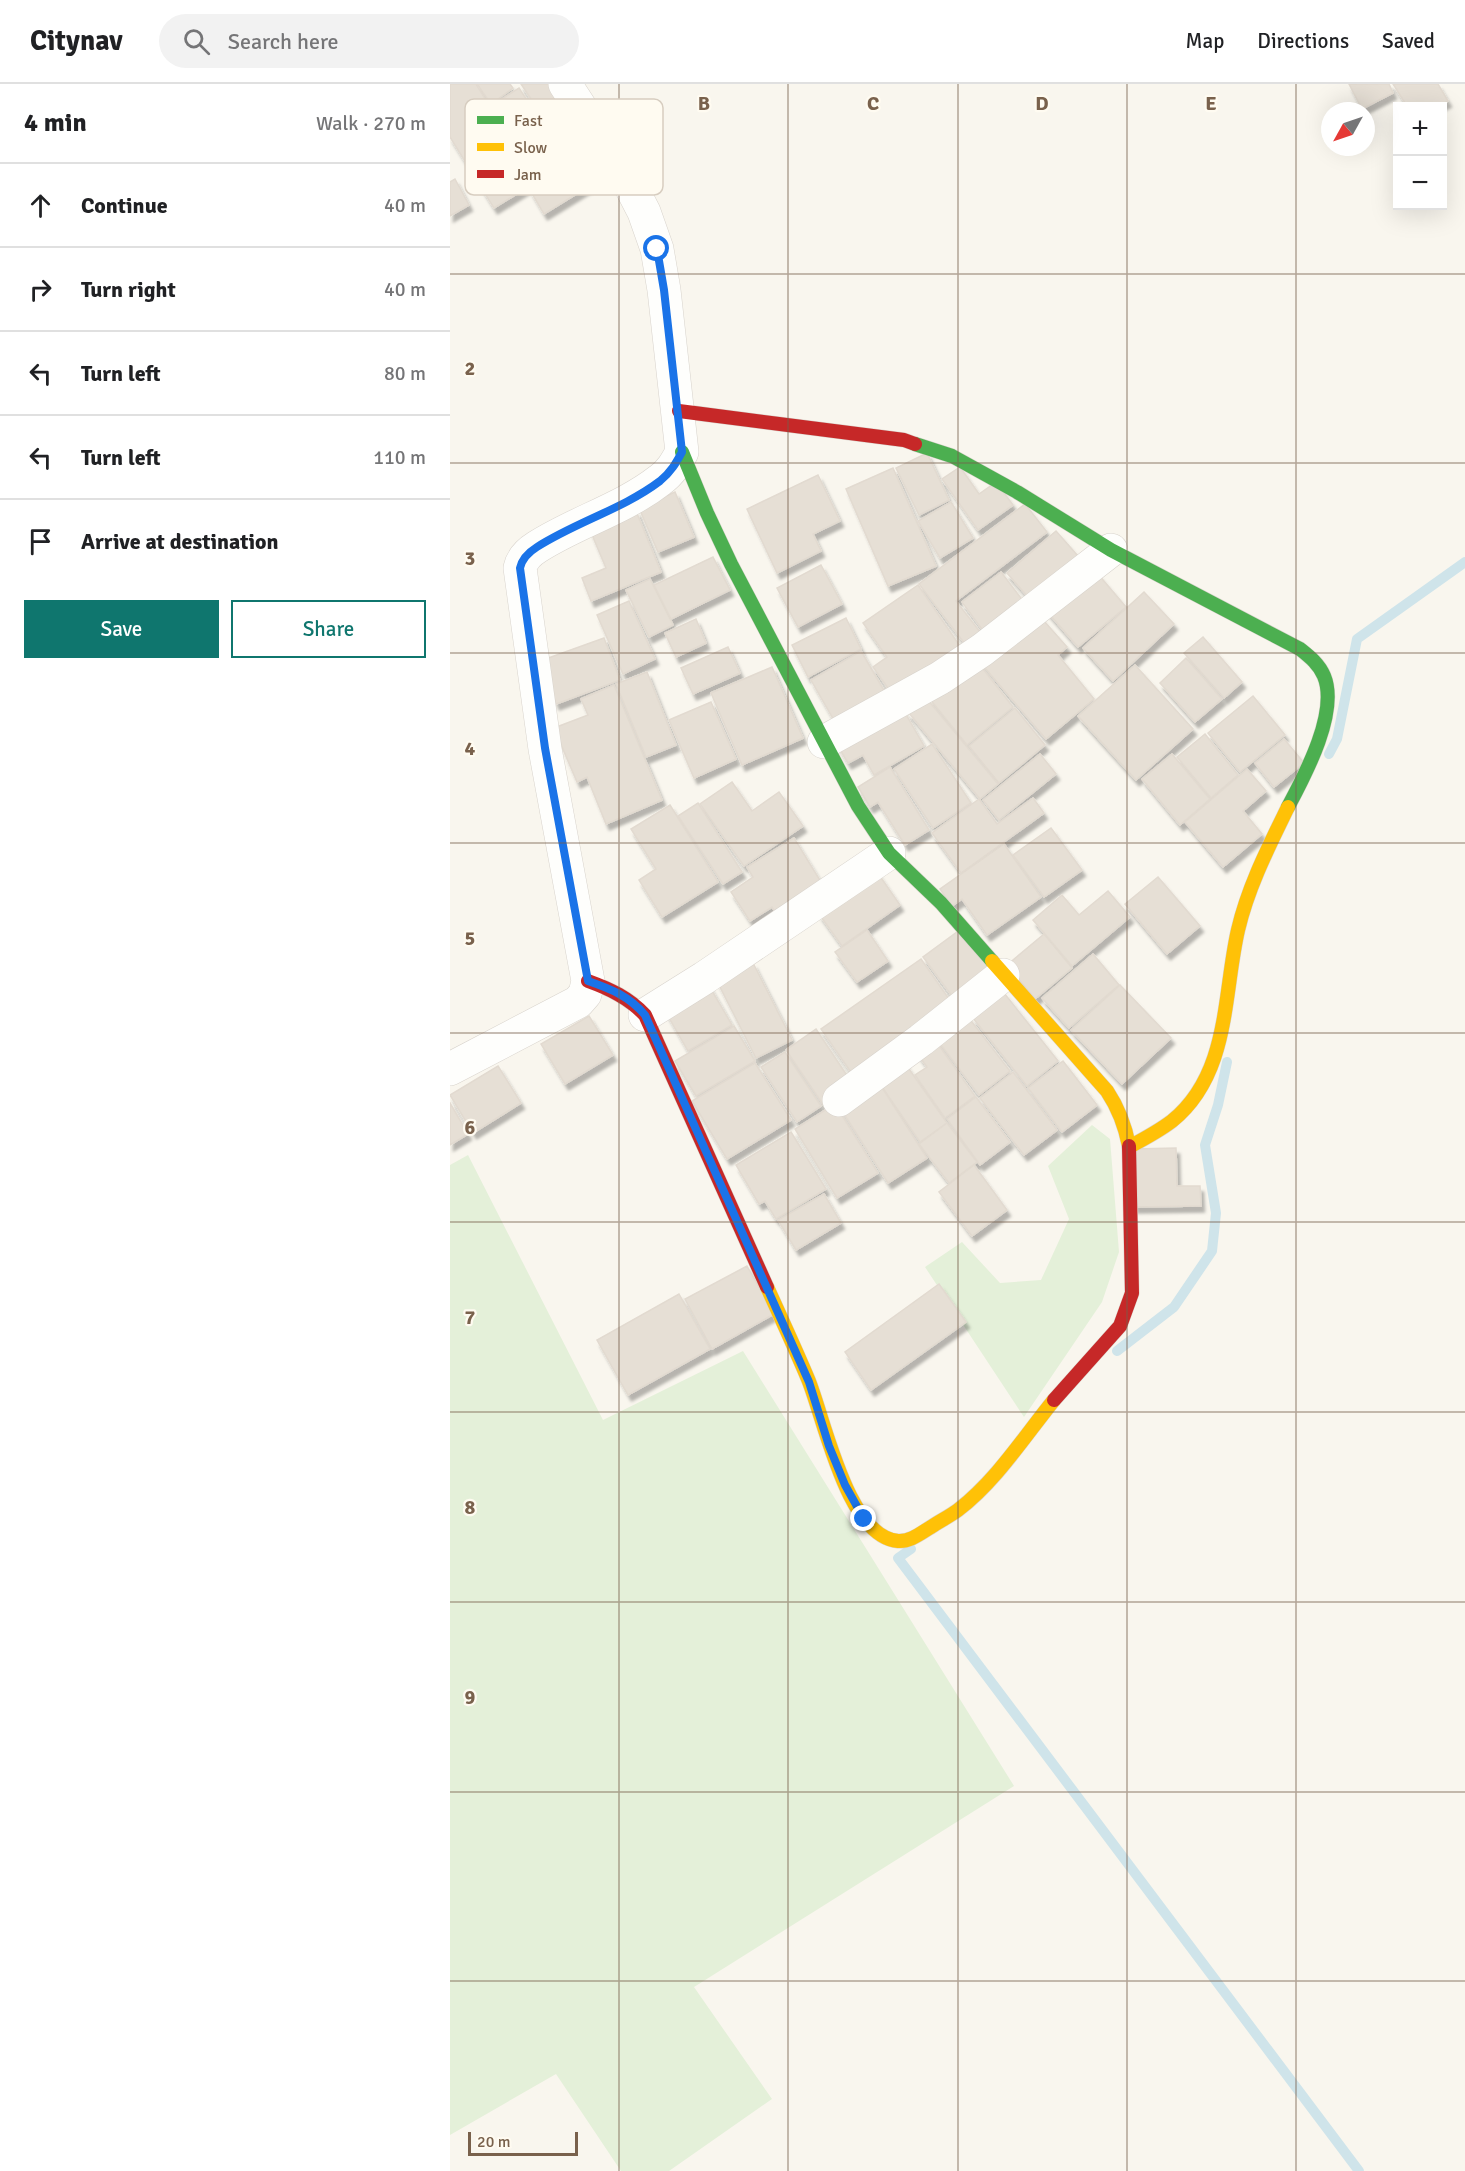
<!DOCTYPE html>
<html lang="en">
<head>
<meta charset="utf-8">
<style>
	:root { --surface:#fff; --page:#f2f2f2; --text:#202124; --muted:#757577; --line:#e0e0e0; --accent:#0f766e }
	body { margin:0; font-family:Signika,sans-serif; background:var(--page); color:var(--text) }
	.controls { position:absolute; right:18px; top:18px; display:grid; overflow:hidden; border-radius:0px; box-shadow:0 6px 24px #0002 }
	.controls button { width:54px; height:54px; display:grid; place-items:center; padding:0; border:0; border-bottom:2px solid var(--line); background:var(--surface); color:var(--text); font:30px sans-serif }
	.compass { position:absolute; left:871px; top:18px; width:54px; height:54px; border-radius:50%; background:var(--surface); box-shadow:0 6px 24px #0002; rotate:230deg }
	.scale { position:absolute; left:18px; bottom:15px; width:110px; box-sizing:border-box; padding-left:6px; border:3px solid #79614c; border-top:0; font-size:16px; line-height:21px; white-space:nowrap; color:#79614c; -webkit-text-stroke:4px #fffbf1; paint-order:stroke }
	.stop { position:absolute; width:18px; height:18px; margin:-14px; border:4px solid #1a73e8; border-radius:50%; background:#fff }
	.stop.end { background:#1a73e8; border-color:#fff; box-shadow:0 2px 6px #0008 }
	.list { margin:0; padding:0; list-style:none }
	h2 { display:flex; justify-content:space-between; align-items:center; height:78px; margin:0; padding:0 24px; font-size:26px }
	h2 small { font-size:20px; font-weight:400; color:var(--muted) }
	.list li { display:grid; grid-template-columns:39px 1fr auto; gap:18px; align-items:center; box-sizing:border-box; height:84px; padding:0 24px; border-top:2px solid var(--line) }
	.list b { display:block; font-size:22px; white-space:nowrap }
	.list em { font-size:20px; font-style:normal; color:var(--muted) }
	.actions { display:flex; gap:12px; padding:18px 24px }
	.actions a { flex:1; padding:14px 0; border:2px solid var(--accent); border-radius:0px; text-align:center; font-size:21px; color:var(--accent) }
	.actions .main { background:var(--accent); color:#fff }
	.icon { flex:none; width:33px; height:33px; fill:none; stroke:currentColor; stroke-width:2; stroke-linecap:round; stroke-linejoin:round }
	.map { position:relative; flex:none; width:1015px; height:2087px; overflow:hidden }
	header { display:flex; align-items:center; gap:36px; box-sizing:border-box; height:84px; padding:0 30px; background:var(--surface); border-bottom:2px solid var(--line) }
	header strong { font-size:28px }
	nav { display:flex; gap:33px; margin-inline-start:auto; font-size:21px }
	.search { width:420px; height:54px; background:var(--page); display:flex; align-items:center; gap:15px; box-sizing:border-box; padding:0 21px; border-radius:33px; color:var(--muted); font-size:22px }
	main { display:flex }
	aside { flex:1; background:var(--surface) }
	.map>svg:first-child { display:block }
</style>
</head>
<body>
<header>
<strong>Citynav</strong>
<div class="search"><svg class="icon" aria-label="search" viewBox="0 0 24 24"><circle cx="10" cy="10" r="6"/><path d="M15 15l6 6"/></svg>Search here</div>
<nav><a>Map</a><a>Directions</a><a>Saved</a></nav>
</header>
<main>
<aside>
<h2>4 min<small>Walk · 270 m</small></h2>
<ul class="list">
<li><svg class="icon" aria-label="ahead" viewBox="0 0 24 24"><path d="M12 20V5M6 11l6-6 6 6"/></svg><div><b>Continue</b></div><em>40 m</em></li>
<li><svg class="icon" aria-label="right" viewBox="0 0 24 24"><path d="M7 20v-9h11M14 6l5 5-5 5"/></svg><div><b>Turn right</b></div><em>40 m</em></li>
<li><svg class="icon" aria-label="left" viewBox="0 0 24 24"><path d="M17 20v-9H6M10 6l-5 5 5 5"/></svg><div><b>Turn left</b></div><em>80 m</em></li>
<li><svg class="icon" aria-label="left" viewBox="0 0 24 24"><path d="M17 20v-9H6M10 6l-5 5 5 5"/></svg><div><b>Turn left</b></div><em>110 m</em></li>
<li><svg class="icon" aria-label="arrive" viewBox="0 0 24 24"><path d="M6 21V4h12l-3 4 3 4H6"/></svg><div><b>Arrive at destination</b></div></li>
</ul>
<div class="actions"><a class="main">Save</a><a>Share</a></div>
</aside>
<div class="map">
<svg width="1015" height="2087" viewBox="0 0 1015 2087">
	<defs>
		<filter id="shadow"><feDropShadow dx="3.5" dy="6" stdDeviation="1.5" flood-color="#0004"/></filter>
	</defs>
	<rect width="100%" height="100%" fill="#f9f6ee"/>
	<!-- green -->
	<g fill="#e4f0d9">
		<polygon points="642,1041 660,1055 669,1168 652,1218 574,1333 475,1183 512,1158 550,1199 591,1196 619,1135 598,1082"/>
		<polygon points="18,1071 153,1336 293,1267 564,1702 244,1903 322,2015 219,2087 171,2087 106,1990 0,2051 0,1081"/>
	</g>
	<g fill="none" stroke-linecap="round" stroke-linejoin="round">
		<!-- stream -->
		<g stroke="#cfe4ea" stroke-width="10">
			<polyline points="879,670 887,655 907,555 1015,478"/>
			<polyline points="667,1267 724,1223 762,1167 766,1129 755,1061 768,1021 777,978"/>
			<polyline points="461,1465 448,1474 909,2087"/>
		</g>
	</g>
	<!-- building -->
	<g fill="#e6dfd5" stroke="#e2dad0" stroke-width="1.5" filter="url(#shadow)">
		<polygon points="0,0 26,0 86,98 44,124 0,53"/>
		<polygon points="27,0 60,0 63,4 41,20"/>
		<polygon points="71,0 107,0 114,11 89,27"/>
		<polygon points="899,0 939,0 943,9 912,25"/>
		<polygon points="943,0 988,0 998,17 989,22 957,22"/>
		<polygon points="69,4 89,35 110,21 154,93 94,130 80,106 92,99 44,20"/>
		<polygon points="5,95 19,121 0,132 0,98"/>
		<polygon points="477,369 499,416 469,431 446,384"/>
		<polygon points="510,383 529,410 546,398 563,421 528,446 492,395"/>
		<polygon points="443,384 486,482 438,502 396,405"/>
		<polygon points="368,391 390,437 363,450 371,467 327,489 297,425"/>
		<polygon points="225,408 244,453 208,468 189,424"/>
		<polygon points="501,418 523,454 490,474 468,437"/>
		<polygon points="575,420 597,448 506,517 537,557 522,569 469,500"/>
		<polygon points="186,427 211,488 141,517 132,494 156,484 140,446"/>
		<polygon points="606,447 635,480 586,522 557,489"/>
		<polygon points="263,473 280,506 221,535 204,501"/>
		<polygon points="371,481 392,520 348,543 327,504"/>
		<polygon points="642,483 676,523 628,563 594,524"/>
		<polygon points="551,488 580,526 540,556 512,518"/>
		<polygon points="200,495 223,541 199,553 176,506"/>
		<polygon points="468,501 516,571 440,607 423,583 437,573 413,539"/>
		<polygon points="694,508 724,540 663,597 633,564"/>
		<polygon points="179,517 205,575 173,590 147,531"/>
		<polygon points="586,528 617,563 608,571 644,615 596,655 529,577"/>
		<polygon points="396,534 411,565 358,593 342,561"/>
		<polygon points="246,535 256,559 226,573 215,549"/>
		<polygon points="753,553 792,598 774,614 734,569"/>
		<polygon points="154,554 170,596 106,620 90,577"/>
		<polygon points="278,563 290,589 243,610 231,584"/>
		<polygon points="411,567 439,615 389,645 361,596"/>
		<polygon points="736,574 772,615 745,638 710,599"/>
		<polygon points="526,576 563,623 517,661 479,614"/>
		<polygon points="685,581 743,645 686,696 628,632"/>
		<polygon points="322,583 353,654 292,681 261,609"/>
		<polygon points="197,588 226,661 196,673 166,600"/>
		<polygon points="164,601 212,716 156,740 137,693 127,698 104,644 138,631 131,615"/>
		<polygon points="803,612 835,651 790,688 758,649"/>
		<polygon points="477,615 548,700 530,715 459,629"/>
		<polygon points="261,618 286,675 244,694 219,636"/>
		<polygon points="450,620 474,662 424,691 413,671 398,679 385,657"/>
		<polygon points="565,624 595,661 549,699 519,662"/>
		<polygon points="755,650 788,691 761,714 727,673"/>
		<polygon points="834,655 854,679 824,703 805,679"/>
		<polygon points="482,660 521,719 483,744 444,685"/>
		<polygon points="590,670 606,690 549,736 533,716"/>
		<polygon points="722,670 760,715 730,741 692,695"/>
		<polygon points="440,683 479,746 455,761 428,718 420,723 408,703"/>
		<polygon points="797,685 816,707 793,727 812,750 773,783 735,738"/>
		<polygon points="282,698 302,727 329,708 353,742 294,782 250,720"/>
		<polygon points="583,714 594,729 511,789 482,749 529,715 547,740"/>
		<polygon points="248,719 292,788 273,800 228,732"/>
		<polygon points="220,721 268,798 212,833 189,796 206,785 181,745"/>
		<polygon points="601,744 632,786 594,813 563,771"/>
		<polygon points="344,754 374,803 327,831 322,823 300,837 281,808 303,793 297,783"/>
		<polygon points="554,760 591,813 537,851 512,815 502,822 490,805"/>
		<polygon points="427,788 450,821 392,862 369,830"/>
		<polygon points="708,793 750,842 717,870 675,820"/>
		<polygon points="658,807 680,833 622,882 583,836 612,811 629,831"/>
		<polygon points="511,845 546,892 508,920 473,873"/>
		<polygon points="417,846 438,877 407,898 385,868"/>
		<polygon points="594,850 622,884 585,915 557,881"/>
		<polygon points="643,870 669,901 619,944 592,914"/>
		<polygon points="471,875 506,925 405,994 371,945"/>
		<polygon points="303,879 342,956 306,974 267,897"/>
		<polygon points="258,900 282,941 238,967 214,925"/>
		<polygon points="670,901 721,954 672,1000 621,946"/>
		<polygon points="554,909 608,977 577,1002 523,934"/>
		<polygon points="515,929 560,987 529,1011 484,952"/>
		<polygon points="139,932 163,971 115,1000 91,960"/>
		<polygon points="284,942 305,977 246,1012 225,977"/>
		<polygon points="366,945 404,1002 374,1022 336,966"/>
		<polygon points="483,953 525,1012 495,1034 465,991 477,983 465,966"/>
		<polygon points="335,968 371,1022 347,1038 311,983"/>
		<polygon points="452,975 497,1039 470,1058 425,993"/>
		<polygon points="613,977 647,1021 612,1048 578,1004"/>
		<polygon points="305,979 341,1036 277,1075 242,1017"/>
		<polygon points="48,982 71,1019 23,1049 0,1011"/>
		<polygon points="563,988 607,1046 574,1071 530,1014"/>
		<polygon points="426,994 477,1074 438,1099 387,1019"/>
		<polygon points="526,1013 560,1058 530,1081 497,1035"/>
		<polygon points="0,1019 18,1050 0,1061"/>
		<polygon points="385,1020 428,1089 387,1114 345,1045"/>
		<polygon points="497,1039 527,1078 499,1099 469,1060"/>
		<polygon points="341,1048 376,1105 326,1135 315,1117 309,1120 286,1081"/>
		<polygon points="726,1064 727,1102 750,1102 751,1122 684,1123 683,1065"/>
		<polygon points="524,1081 557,1126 522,1152 489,1108"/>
		<polygon points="374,1110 391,1139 346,1166 328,1136"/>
		<polygon points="297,1182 324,1230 262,1265 235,1215"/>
		<polygon points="489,1200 516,1238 421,1306 395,1268"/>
		<polygon points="229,1210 260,1265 178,1311 147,1256"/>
	</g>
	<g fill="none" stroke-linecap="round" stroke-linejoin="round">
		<!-- street casing -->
		<g stroke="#d8d3cc" stroke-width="34">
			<g id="street">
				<polyline points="374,658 490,594 532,566 661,466"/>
				<polyline points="195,931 254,894 439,769"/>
				<path d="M0 985 128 918 135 910 138 897 95 665 70 484C72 475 79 468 87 463 126 438 173 425 210 396 221 388 226 379 232 368L214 206 207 165 194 128 178 97 115 0"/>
				<polyline points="389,1016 471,956 553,891"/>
			</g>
		</g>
		<!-- fast casing -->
		<g stroke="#d9d3cc" stroke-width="15">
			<g id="fast">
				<path d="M465 360 502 372 567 408 661 466 850 565C860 573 869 580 874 592 889 628 855 691 838 723"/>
				<polyline points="232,368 257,429 281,480 408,722 439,769 491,819 542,877"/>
			</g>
		</g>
		<!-- slow casing -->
		<g stroke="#d9d3cc" stroke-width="15">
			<g id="slow">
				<path d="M542 877 657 1007C669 1025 675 1041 679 1062"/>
				<path d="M679 1063C694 1055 709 1047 722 1037 780 990 773 911 788 846 798 803 819 762 838 723"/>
				<path d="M317 1203C331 1234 345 1264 358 1295 374 1333 397 1453 448 1457 460 1458 471 1449 481 1443 490 1437 500 1432 508 1426 546 1397 574 1353 604 1316"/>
			</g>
		</g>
		<!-- jam casing -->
		<g stroke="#d9d3cc" stroke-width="15">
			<g id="jam">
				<polyline points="229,327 454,356 465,360"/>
				<path d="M138 897C160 905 179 914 195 931L317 1203"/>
				<polyline points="604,1316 670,1242 682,1209 679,1062"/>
			</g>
		</g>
		<!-- street -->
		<use href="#street" stroke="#fefefc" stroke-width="33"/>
		<!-- fast -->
		<use href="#fast" stroke="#4caf50" stroke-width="14"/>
		<!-- slow -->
		<use href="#slow" stroke="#ffc107" stroke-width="14"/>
		<!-- jam -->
		<use href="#jam" stroke="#c62828" stroke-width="14"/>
	</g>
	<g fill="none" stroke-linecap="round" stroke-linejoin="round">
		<!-- route -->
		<path stroke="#1a73e8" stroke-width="8" d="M207 165 214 206 232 368C226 379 221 388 210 397 173 425 126 438 87 463 79 468 72 475 70 484L95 664 138 897C161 905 179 912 195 931L359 1298 379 1362 395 1401 414 1435"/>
	</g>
	<!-- grid -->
	<path fill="none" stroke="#79614c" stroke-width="1.5" stroke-opacity="0.55" d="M169 0V2087M338 0V2087M508 0V2087M677 0V2087M846 0V2087M0 190H1015M0 379H1015M0 569H1015M0 759H1015M0 949H1015M0 1138H1015M0 1328H1015M0 1518H1015M0 1708H1015M0 1897H1015"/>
	<!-- legend -->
	<rect x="15" y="15" width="198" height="96" rx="9" fill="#fffbf1" stroke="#d7cdc0" stroke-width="1.5"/>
	<rect x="27" y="32" width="27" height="8" fill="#4caf50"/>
	<rect x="27" y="59" width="27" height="8" fill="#ffc107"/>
	<rect x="27" y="86" width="27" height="8" fill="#c62828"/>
	<g font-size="16" fill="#79614c">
		<text x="64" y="42">Fast</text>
		<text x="64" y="69">Slow</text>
		<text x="64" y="96">Jam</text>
	</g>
	<g font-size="20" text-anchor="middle" font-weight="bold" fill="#79614c" stroke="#fffbf1" stroke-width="4.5" stroke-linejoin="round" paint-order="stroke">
		<text x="254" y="26">B</text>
		<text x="423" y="26">C</text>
		<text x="592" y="26">D</text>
		<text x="761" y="26">E</text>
		<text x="20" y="291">2</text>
		<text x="20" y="481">3</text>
		<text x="20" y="671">4</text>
		<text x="20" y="861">5</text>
		<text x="20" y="1050">6</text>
		<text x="20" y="1240">7</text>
		<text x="20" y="1430">8</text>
		<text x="20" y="1620">9</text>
	</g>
</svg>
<div class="controls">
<button>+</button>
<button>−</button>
</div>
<svg class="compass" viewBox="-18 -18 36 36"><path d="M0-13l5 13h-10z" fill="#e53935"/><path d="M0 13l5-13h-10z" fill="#757577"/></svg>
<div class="scale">20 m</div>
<div class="stop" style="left:207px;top:165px"></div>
<div class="stop end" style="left:414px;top:1435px"></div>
</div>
</main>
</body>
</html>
